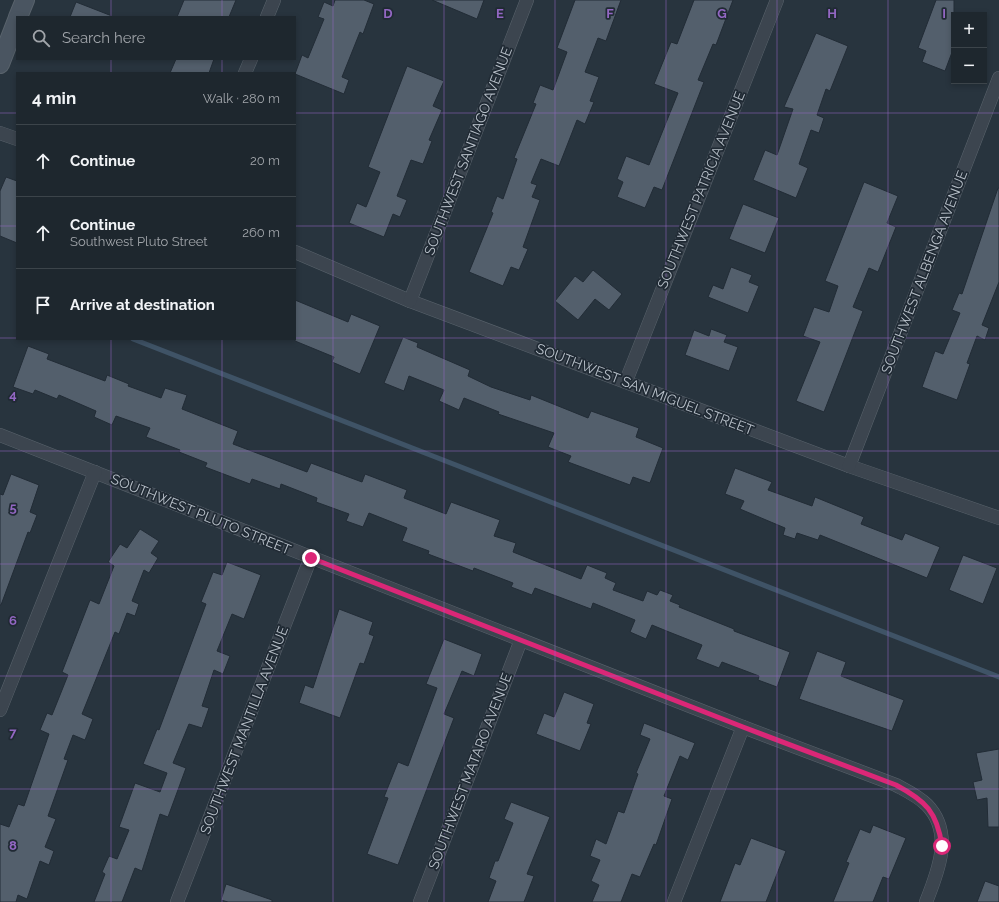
<!DOCTYPE html>
<html lang="en">
<head>
<meta charset="utf-8">
<style>
	:root { --surface:#1e272e; --page:#2b333a; --text:#f1f3f6; --muted:#a1a5aa; --line:#3c444a }
	body { margin:0; font-family:Raleway,sans-serif; background:var(--page); color:var(--text) }
	.controls { position:absolute; right:12px; top:12px; display:grid; overflow:hidden; border-radius:0px; box-shadow:0 2px 6px #0003 }
	.controls button { width:36px; height:36px; display:grid; place-items:center; padding:0; border:0; border-bottom:1px solid var(--line); background:var(--surface); color:var(--text); font:20px sans-serif }
	.stop { position:absolute; width:12px; height:12px; margin:-9px; border:3px solid #db2777; border-radius:50%; background:#fff }
	.stop.end { background:#db2777; border-color:#fff; box-shadow:0 1px 4px #0008 }
	.list { margin:0; padding:0; list-style:none }
	h2 { display:flex; justify-content:space-between; align-items:center; height:52px; margin:0; padding:0 16px; font-size:17px }
	h2 small { font-size:13px; font-weight:400; color:var(--muted) }
	.list li { display:grid; grid-template-columns:26px 1fr auto; gap:12px; align-items:center; box-sizing:border-box; height:72px; padding:0 16px; border-top:1px solid var(--line) }
	.list b { display:block; font-size:15px; white-space:nowrap }
	.list p { margin:0; font-size:13px; white-space:nowrap; color:var(--muted) }
	.list em { font-size:13px; font-style:normal; color:var(--muted) }
	.icon { flex:none; width:22px; height:22px; fill:none; stroke:currentColor; stroke-width:2; stroke-linecap:round; stroke-linejoin:round }
	.map { position:relative; flex:none; width:999px; height:902px; overflow:hidden }
	.search { position:absolute; background:var(--surface); box-shadow:0 2px 6px #0003; left:16px; top:16px; width:280px; height:44px; display:flex; align-items:center; gap:10px; box-sizing:border-box; padding:0 14px; border-radius:0px; color:var(--muted); font-size:15px }
	.panel { position:absolute; background:var(--surface); box-shadow:0 2px 6px #0003; left:16px; top:72px; width:280px; height:268px; border-radius:0px }
	.map>svg:first-child { display:block }
</style>
</head>
<body>
<div class="map">
<svg width="999" height="902" viewBox="0 0 999 902">
	<rect width="100%" height="100%" fill="#28343e"/>
	<g fill="none" stroke-linecap="round" stroke-linejoin="round">
		<!-- stream -->
		<polyline stroke="#3f5366" stroke-width="5" points="133,339 999,677"/>
	</g>
	<!-- building -->
	<g fill="#535f6c" stroke="#222c36">
		<polygon points="184,0 236,0 229,17 177,17"/>
		<polygon points="335,0 364,0 374,4 363,34 360,32 342,77 349,80 344,94 295,74 302,55 308,58 324,19 318,17 324,2 333,6"/>
		<polygon points="432,0 484,0 477,19"/>
		<polygon points="575,0 621,0 606,41 598,38 585,72 599,77 590,101 594,102 585,124 577,120 559,166 541,159 531,183 537,185 532,197 540,200 523,247 528,249 519,270 511,267 503,286 469,272 493,213 491,212 497,196 503,199 517,159 514,158 536,104 533,103 540,85 553,90 567,52 557,48"/>
		<polygon points="694,0 733,0 716,45 713,44 698,80 704,82 662,190 654,187 645,208 617,197 623,182 617,179 626,156 649,165 678,93 654,84 671,42 677,44"/>
		<polygon points="936,0 954,0 954,47 945,71 922,62 926,51 918,48"/>
		<polygon points="76,2 112,16 112,17 70,17"/>
		<polygon points="816,33 848,46 830,91 826,89 817,115 824,118 819,133 811,130 799,164 808,168 796,198 753,180 765,150 777,155 793,109 784,107"/>
		<polygon points="176,59 214,59 209,73 170,73"/>
		<polygon points="407,66 444,81 433,106 442,110 429,140 432,141 423,164 411,160 397,196 407,200 400,217 393,214 384,237 349,223 357,203 366,207 380,172 368,167"/>
		<polygon points="6,177 17,181 17,243 0,236 0,191"/>
		<polygon points="864,182 898,196 887,223 896,227 878,272 869,268 853,307 863,311 824,412 796,401 820,342 803,336 814,307 829,312 838,286 825,281"/>
		<polygon points="998,188 999,188 999,282 982,325 989,328 985,340 977,336 967,363 970,364 957,400 922,387 935,351 943,354 960,313 952,310 959,293 962,294"/>
		<polygon points="743,204 779,218 765,253 729,239"/>
		<polygon points="731,267 752,275 749,282 759,286 748,313 708,297 713,285 723,289"/>
		<polygon points="593,270 622,294 609,310 595,299 578,320 555,301 575,276 583,282"/>
		<polygon points="295,300 348,322 351,314 380,326 360,374 332,362 334,357 295,341"/>
		<polygon points="711,329 727,335 724,342 738,347 729,371 685,355 694,330 709,336"/>
		<polygon points="403,337 418,343 417,347 470,370 468,376 491,387 530,400 531,395 588,418 591,411 639,428 636,437 663,448 650,483 633,477 630,485 568,462 571,456 548,447 554,433 498,414 499,412 464,398 459,410 439,401 444,390 409,376 404,391 384,383"/>
		<polygon points="28,346 49,354 47,359 105,381 107,375 129,384 128,386 161,398 165,388 187,395 182,409 238,431 233,444 307,472 311,463 362,482 365,474 407,490 404,498 446,514 451,502 500,520 494,536 516,543 513,552 581,579 587,565 607,573 605,578 616,583 613,590 643,601 647,591 657,595 660,590 673,595 670,601 680,605 679,607 734,629 734,631 790,652 777,687 758,680 759,676 722,662 719,668 696,659 702,645 669,632 652,625 646,639 630,632 635,620 593,603 591,609 535,588 532,595 511,587 513,583 474,568 473,571 428,554 429,551 402,541 407,528 369,513 363,527 346,521 349,514 316,502 317,498 281,484 280,489 252,479 250,484 205,467 207,463 179,452 180,450 146,437 150,428 116,416 112,425 94,417 96,411 59,395 57,399 35,390 33,394 13,387"/>
		<polygon points="735,468 772,482 768,490 812,506 815,497 864,517 861,524 902,540 905,533 940,547 927,578 820,535 818,540 797,533 795,539 783,535 785,528 740,509 744,501 725,494"/>
		<polygon points="11,474 39,485 30,512 37,515 30,533 28,532 1,605 0,605 0,494 3,495"/>
		<polygon points="140,529 159,541 151,553 158,558 149,573 144,570 132,601 139,604 135,616 127,613 119,634 115,632 82,714 93,719 85,740 73,735 64,759 68,760 48,816 56,819 45,847 54,851 49,865 40,861 27,899 18,895 16,902 0,902 0,824 9,827 18,804 24,806 49,734 40,730 47,713 52,715 68,675 62,672 90,600 99,604 114,566 108,562 120,544 127,548"/>
		<polygon points="963,555 997,568 983,604 949,590"/>
		<polygon points="227,562 261,575 244,619 232,614 217,651 230,656 223,674 214,670 202,706 209,708 202,728 189,724 173,763 186,768 168,817 160,814 142,871 135,868 122,902 94,902 105,874 102,872 109,856 117,859 129,830 119,827 135,783 160,792 167,773 143,764 157,729 159,730 206,604 201,602 213,572 222,575"/>
		<polygon points="339,609 373,622 369,634 374,636 364,664 360,663 340,718 299,703 305,685 313,688"/>
		<polygon points="444,639 482,654 474,676 462,671 444,714 454,718 398,865 367,854 388,798 384,797 398,762 408,766 437,688 426,684"/>
		<polygon points="817,651 846,662 841,676 904,700 892,731 799,699"/>
		<polygon points="564,692 594,704 587,723 591,724 580,751 536,734 544,713 554,717"/>
		<polygon points="644,723 695,743 688,760 680,756 664,796 672,799 656,845 654,844 640,877 632,874 621,902 592,902 599,885 591,881 600,860 590,856 596,839 606,844 618,811 624,813 638,774 636,773 650,739 640,735"/>
		<polygon points="999,749 999,827 988,827 987,798 977,800 973,782 982,780 976,753"/>
		<polygon points="511,802 550,817 527,874 534,876 524,902 488,902 496,881 489,878 495,861 498,861 513,823 504,819"/>
		<polygon points="873,825 906,838 889,879 883,877 873,902 833,902 849,863 846,862 860,829 870,833"/>
		<polygon points="751,838 786,851 766,902 720,902 735,863 740,865"/>
		<polygon points="985,881 999,886 999,902 977,902"/>
		<polygon points="226,884 272,900 272,902 228,902 221,900"/>
	</g>
	<g fill="none" stroke-linecap="round" stroke-linejoin="round">
		<!-- street casing -->
		<g stroke="#59636c" stroke-width="14">
			<g id="street">
				<polyline points="267,17 274,0"/>
				<polyline points="245,73 251,59"/>
				<polyline points="0,133 17,139"/>
				<polyline points="295,252 410,301 849,466 999,518"/>
				<polyline points="410,301 527,0"/>
				<polyline points="626,381 777,0"/>
				<path d="M0 435 743 727 896 785C907 791 918 796 927 805 954 833 938 872 926 902"/>
				<polyline points="849,466 999,78"/>
				<polyline points="0,710 95,472"/>
				<polyline points="177,902 311,557"/>
				<polyline points="420,902 521,640"/>
				<polyline points="674,902 743,727"/>
			</g>
		</g>
		<!-- secondary casing -->
		<g stroke="#59636c" stroke-width="20">
			<g id="secondary">
				<polyline points="18,17 25,0"/>
				<polyline points="0,64 17,20"/>
			</g>
		</g>
		<!-- street -->
		<use href="#street" stroke="#3c454f" stroke-width="13"/>
		<!-- secondary -->
		<use href="#secondary" stroke="#4a5561" stroke-width="18"/>
	</g>
	<g fill="none" stroke-linecap="round" stroke-linejoin="round">
		<!-- route -->
		<path stroke="#db2777" stroke-width="5" d="M311 558 743 727 896 785C926 801 937 812 942 846"/>
	</g>
	<!-- grid -->
	<path fill="none" stroke="#9367c3" stroke-width="1" stroke-opacity="0.55" d="M111 0V17M222 0V17M333 0V902M444 0V902M555 0V902M666 0V902M777 0V902M888 0V902M111 59V73M222 59V73M0 113H17M295 113H999M0 226H17M295 226H999M0 338H17M295 338H999M111 339V902M222 339V902M0 451H999M0 564H999M0 676H999M0 789H999"/>
	<g text-anchor="middle" stroke-width="3.5" stroke-linejoin="round" paint-order="stroke">
		<!-- street labels -->
		<g font-size="14" fill="#b8c0c9" stroke="#202a34">
			<text transform="translate(468 151) rotate(-69)" y="5">SOUTHWEST SANTIAGO AVENUE</text>
			<text transform="translate(701 190) rotate(-68)" y="5">SOUTHWEST PATRICIA AVENUE</text>
			<text transform="translate(924 272) rotate(-69)" y="5">SOUTHWEST ALBENGA AVENUE</text>
			<text transform="translate(645 389) rotate(21)" y="5">SOUTHWEST SAN MIGUEL STREET</text>
			<text transform="translate(201 514) rotate(22)" y="5">SOUTHWEST PLUTO STREET</text>
			<text transform="translate(244 730) rotate(-69)" y="5">SOUTHWEST MANTILLA AVENUE</text>
			<text transform="translate(470 771) rotate(-69)" y="5">SOUTHWEST MATARO AVENUE</text>
		</g>
	</g>
	<g font-size="13" text-anchor="middle" font-weight="bold" fill="#9367c3" stroke="#202a34" stroke-width="3.5" stroke-linejoin="round" paint-order="stroke">
		<text x="388" y="18">D</text>
		<text x="500" y="18">E</text>
		<text x="610" y="18">F</text>
		<text x="722" y="18">G</text>
		<text x="832" y="18">H</text>
		<text x="944" y="18">I</text>
		<text x="13" y="399">4</text>
		<text x="13" y="512">5</text>
		<text x="13" y="625">6</text>
		<text x="13" y="737">7</text>
		<text x="13" y="850">8</text>
	</g>
</svg>
<div class="controls">
<button>+</button>
<button>−</button>
</div>
<div class="stop" style="left:942px;top:846px"></div>
<div class="stop end" style="left:311px;top:558px"></div>
<div class="search"><svg class="icon" aria-label="search" viewBox="0 0 24 24"><circle cx="10" cy="10" r="6"/><path d="M15 15l6 6"/></svg>Search here</div>
<section class="panel">
<h2>4 min<small>Walk · 280 m</small></h2>
<ul class="list">
<li><svg class="icon" aria-label="ahead" viewBox="0 0 24 24"><path d="M12 20V5M6 11l6-6 6 6"/></svg><div><b>Continue</b></div><em>20 m</em></li>
<li><svg class="icon" aria-label="ahead" viewBox="0 0 24 24"><path d="M12 20V5M6 11l6-6 6 6"/></svg><div><b>Continue</b><p>Southwest Pluto Street</p></div><em>260 m</em></li>
<li><svg class="icon" aria-label="arrive" viewBox="0 0 24 24"><path d="M6 21V4h12l-3 4 3 4H6"/></svg><div><b>Arrive at destination</b></div></li>
</ul>
</section>
</div>
</body>
</html>
